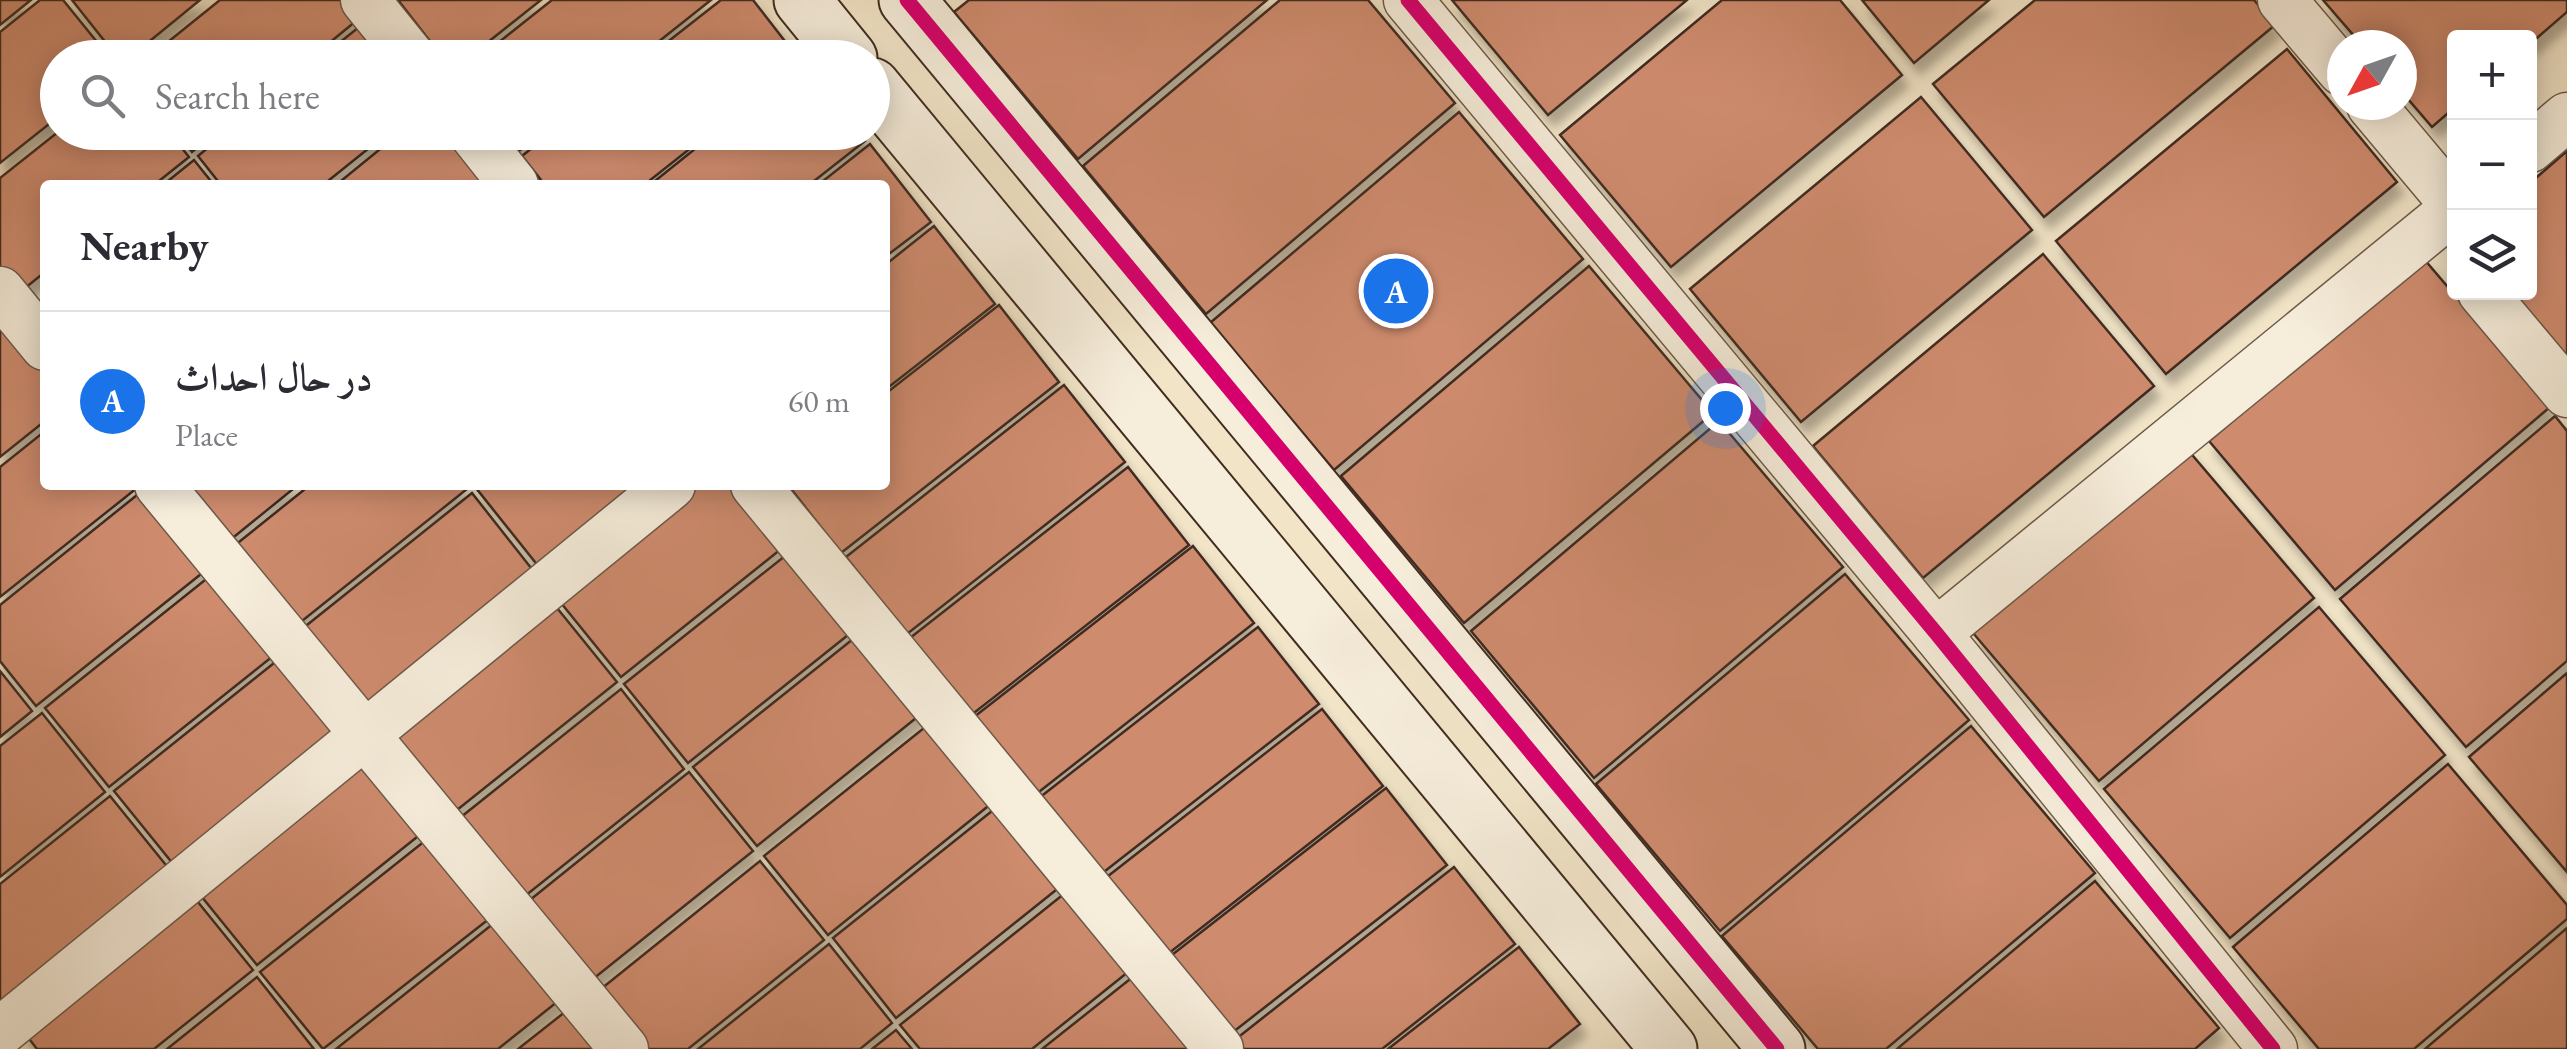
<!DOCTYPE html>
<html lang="en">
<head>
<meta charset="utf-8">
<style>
	:root { --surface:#fff; --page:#f7f7f7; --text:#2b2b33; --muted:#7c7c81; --line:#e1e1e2; --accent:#1a73e8 }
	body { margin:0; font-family:"EB Garamond",Amiri,serif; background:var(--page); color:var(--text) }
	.controls { position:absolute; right:30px; top:30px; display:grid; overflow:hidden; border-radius:10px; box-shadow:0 5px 25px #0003 }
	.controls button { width:90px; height:90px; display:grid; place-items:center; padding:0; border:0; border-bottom:2px solid var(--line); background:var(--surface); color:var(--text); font:50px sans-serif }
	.compass { position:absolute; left:2327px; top:30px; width:90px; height:90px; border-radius:50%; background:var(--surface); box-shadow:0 5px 25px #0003; rotate:230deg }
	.you { position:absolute; left:1725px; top:408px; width:35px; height:35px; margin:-25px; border:8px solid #fff; border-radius:50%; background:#1a73e8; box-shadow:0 0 0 15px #1a73e833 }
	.badge { display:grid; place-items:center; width:65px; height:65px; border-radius:50%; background:var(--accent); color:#fff; font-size:32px; font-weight:700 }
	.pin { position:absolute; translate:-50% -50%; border:5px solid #fff; box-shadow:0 2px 10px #0006 }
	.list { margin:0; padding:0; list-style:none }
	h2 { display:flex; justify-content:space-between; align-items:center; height:130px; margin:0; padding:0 40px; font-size:42px }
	h2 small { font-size:32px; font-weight:400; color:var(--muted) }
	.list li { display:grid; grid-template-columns:65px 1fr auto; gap:30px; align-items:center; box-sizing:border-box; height:180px; padding:0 40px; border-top:2px solid var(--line) }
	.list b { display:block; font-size:38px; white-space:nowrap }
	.list p { margin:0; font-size:32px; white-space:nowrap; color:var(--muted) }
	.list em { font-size:32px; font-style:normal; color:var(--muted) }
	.icon { flex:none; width:55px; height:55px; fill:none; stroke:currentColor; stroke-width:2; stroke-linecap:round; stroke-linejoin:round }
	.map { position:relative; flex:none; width:2567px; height:1049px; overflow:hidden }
	.search { position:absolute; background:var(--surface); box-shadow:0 5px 25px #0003; left:40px; top:40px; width:850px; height:110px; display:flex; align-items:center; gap:25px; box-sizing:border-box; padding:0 35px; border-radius:55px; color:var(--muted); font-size:38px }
	.panel { position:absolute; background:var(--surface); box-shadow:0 5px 25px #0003; left:40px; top:180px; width:850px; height:310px; border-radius:10px }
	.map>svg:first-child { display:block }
</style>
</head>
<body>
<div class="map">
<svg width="2567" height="1049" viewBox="0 0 2567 1049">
	<defs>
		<filter id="shadow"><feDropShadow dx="6" dy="11" stdDeviation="5" flood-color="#0004"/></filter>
	</defs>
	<rect width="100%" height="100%" fill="#f1e4c7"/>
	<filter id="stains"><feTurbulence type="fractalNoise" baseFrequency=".002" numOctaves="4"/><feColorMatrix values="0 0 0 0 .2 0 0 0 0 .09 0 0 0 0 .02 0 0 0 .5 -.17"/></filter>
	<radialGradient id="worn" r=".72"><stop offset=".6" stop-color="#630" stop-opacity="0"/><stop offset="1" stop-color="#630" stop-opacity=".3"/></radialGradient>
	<!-- building -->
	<g fill="#ce8b6e" stroke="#412c20" stroke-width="2.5" filter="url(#shadow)">
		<polygon points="0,0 31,0 0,25"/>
		<polygon points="40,0 63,0 110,58 58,58 58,117 0,163 0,32"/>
		<polygon points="72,0 200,0 129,58 118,58"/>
		<polygon points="220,0 349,0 362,16 311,58 148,58"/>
		<polygon points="398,0 541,0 468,58 443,58"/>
		<polygon points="552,0 711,0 638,58 479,58"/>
		<polygon points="721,0 753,0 798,58 647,58"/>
		<polygon points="969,0 1267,0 1078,159 954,12"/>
		<polygon points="1280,0 1368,0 1455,103 1206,314 1083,166"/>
		<polygon points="1452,0 1687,0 1548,115"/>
		<polygon points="1722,0 1840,0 1902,75 1671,267 1560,135"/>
		<polygon points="1862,0 1989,0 1914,63"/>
		<polygon points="2035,0 2254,0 2275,25 2044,217 1933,84"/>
		<polygon points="2323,0 2567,0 2567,12 2530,44 2530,38 2454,38 2454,108 2432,127 2402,92 2402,45 2362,45"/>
		<polygon points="368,20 398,58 320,58"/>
		<polygon points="2287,49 2397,182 2166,374 2056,241"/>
		<polygon points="1921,97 2032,230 1801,422 1690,289"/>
		<polygon points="1459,112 1583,259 1334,470 1210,323"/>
		<polygon points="58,132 169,132 189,157 154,185 45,185 45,272 19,293 0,269 0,178"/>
		<polygon points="177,132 217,132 192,152"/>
		<polygon points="227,132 389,132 323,185 221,185 198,156"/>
		<polygon points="401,132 456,132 499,185 336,185"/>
		<polygon points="504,132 543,132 519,151"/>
		<polygon points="552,132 711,132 644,185 545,185 522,156"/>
		<polygon points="716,132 859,132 865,141 809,185 650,185"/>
		<polygon points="870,144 931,222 885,257 885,185 818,185"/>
		<polygon points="2567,151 2567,356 2513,292 2530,292 2530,183"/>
		<polygon points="194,160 214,185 163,185"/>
		<polygon points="934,226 995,304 885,390 885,265"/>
		<polygon points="2043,254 2154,386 1923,578 1813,446"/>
		<polygon points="2424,259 2550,407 2335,590 2209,441"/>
		<polygon points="1589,266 1713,413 1464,623 1341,476"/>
		<polygon points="999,305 1059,382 841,553 788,485 885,485 885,394"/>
		<polygon points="6,323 45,371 45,421 0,457 0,327"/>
		<polygon points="1064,385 1125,462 907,634 846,557"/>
		<polygon points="2555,416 2567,431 2567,661 2466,747 2340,599"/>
		<polygon points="1719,421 1843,567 1594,778 1471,631"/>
		<polygon points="45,431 45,485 134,485 137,488 0,597 0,467"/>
		<polygon points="2188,450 2314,598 2099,781 1973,633"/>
		<polygon points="1128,467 1189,545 970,716 910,638"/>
		<polygon points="176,485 298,485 224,545"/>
		<polygon points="310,485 463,485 467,489 297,625 234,546"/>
		<polygon points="479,485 642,485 539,567 476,488"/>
		<polygon points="698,485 745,485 791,541 621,677 557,598"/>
		<polygon points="142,491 206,570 36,706 0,661 0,605"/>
		<polygon points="472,493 535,573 366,708 302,629"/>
		<polygon points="1193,546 1254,623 1035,795 974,717"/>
		<polygon points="795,548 858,627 688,763 624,684"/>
		<polygon points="215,572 278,652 109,787 45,708"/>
		<polygon points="1845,574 1969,720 1720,931 1596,784"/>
		<polygon points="553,603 617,682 447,818 384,739"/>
		<polygon points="2319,607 2445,755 2230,938 2104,789"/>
		<polygon points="1258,627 1319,704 1100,875 1039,798"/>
		<polygon points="863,631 926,710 757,846 693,767"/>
		<polygon points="284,655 348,734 178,870 114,791"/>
		<polygon points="0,671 32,711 0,737"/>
		<polygon points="2567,673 2567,872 2469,757"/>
		<polygon points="621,689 684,769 515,904 451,825"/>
		<polygon points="1322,709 1383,786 1164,957 1103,880"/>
		<polygon points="42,713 105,792 0,877 0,746"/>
		<polygon points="934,720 997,799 828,935 764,856"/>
		<polygon points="1971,726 2095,873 1886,1049 1818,1049 1722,936"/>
		<polygon points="363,750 427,829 257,965 193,886"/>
		<polygon points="2448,764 2567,905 2567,919 2414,1049 2319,1049 2233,947"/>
		<polygon points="689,772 753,851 583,987 520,908"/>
		<polygon points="1386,788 1447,865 1228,1036 1168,958"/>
		<polygon points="110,796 174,875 0,1006 0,884"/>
		<polygon points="1002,803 1066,882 896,1018 833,938"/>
		<polygon points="431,836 494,915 323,1049 260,972"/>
		<polygon points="760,861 824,940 688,1049 632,1049 591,997"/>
		<polygon points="1454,867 1515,944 1382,1049 1244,1049 1236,1039"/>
		<polygon points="2095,881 2219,1028 2195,1049 1897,1049"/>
		<polygon points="1070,889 1133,968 1032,1049 920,1049 900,1025"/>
		<polygon points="189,891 253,970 154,1049 37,1049 20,1027"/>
		<polygon points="499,919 562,998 498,1049 336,1049"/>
		<polygon points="2567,928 2567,1049 2425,1049"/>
		<polygon points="829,944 892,1023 860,1049 698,1049"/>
		<polygon points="1519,947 1580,1024 1548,1049 1388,1049"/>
		<polygon points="1139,972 1201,1049 1042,1049"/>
		<polygon points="257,977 314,1049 167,1049"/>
		<polygon points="570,1008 603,1049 518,1049"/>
		<polygon points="896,1030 912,1049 872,1049"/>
	</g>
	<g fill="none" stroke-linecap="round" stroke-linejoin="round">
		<!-- street casing -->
		<g stroke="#6d5a4a" stroke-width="51">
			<g id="street">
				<polyline points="365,0 412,58"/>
				<polyline points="1408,0 1936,633 2273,1049"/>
				<polyline points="2282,0 2342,71"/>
				<polyline points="2371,105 2454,204"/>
				<polyline points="472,132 514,185"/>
				<polyline points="2530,148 2567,117"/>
				<polyline points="0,291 45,346"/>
				<polyline points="2482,292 2567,393"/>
				<polyline points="159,485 624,1049"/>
				<polyline points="755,485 1219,1049"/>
				<polyline points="1936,633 2454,209"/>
				<polyline points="0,1032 671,485"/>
			</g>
		</g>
		<!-- secondary casing -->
		<g stroke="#412c20" stroke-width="59">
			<g id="secondary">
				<polyline points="802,0 849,58"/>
				<polyline points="907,0 1777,1049"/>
				<polyline points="872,86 1669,1049"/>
			</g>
		</g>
		<!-- street -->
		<use href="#street" stroke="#f6eddb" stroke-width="48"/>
		<!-- secondary -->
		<use href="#secondary" stroke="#f6eddb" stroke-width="55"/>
		<!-- cycleway casing -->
		<g stroke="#f6eddb" stroke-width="21">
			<g id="cycleway">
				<polyline points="907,0 1777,1049"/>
				<polyline points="1408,0 1936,633 2273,1049"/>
			</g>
		</g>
		<!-- cycleway -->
		<use href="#cycleway" stroke="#d6006c" stroke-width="15"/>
	</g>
	<rect width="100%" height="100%" filter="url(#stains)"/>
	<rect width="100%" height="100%" fill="url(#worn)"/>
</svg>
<div class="controls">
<button>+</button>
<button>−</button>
<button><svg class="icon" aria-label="layers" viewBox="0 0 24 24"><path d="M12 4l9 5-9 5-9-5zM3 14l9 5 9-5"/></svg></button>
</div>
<svg class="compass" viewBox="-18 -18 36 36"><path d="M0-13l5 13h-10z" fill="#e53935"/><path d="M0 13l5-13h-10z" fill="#7c7c81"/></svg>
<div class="you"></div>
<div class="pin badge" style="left:1396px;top:291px">A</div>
<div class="search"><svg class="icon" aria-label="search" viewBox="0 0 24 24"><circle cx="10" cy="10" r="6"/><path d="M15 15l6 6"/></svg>Search here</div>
<section class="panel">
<h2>Nearby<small></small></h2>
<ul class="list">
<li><span class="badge">A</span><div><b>در حال احداث</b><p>Place</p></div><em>60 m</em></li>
</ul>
</section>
</div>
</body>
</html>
